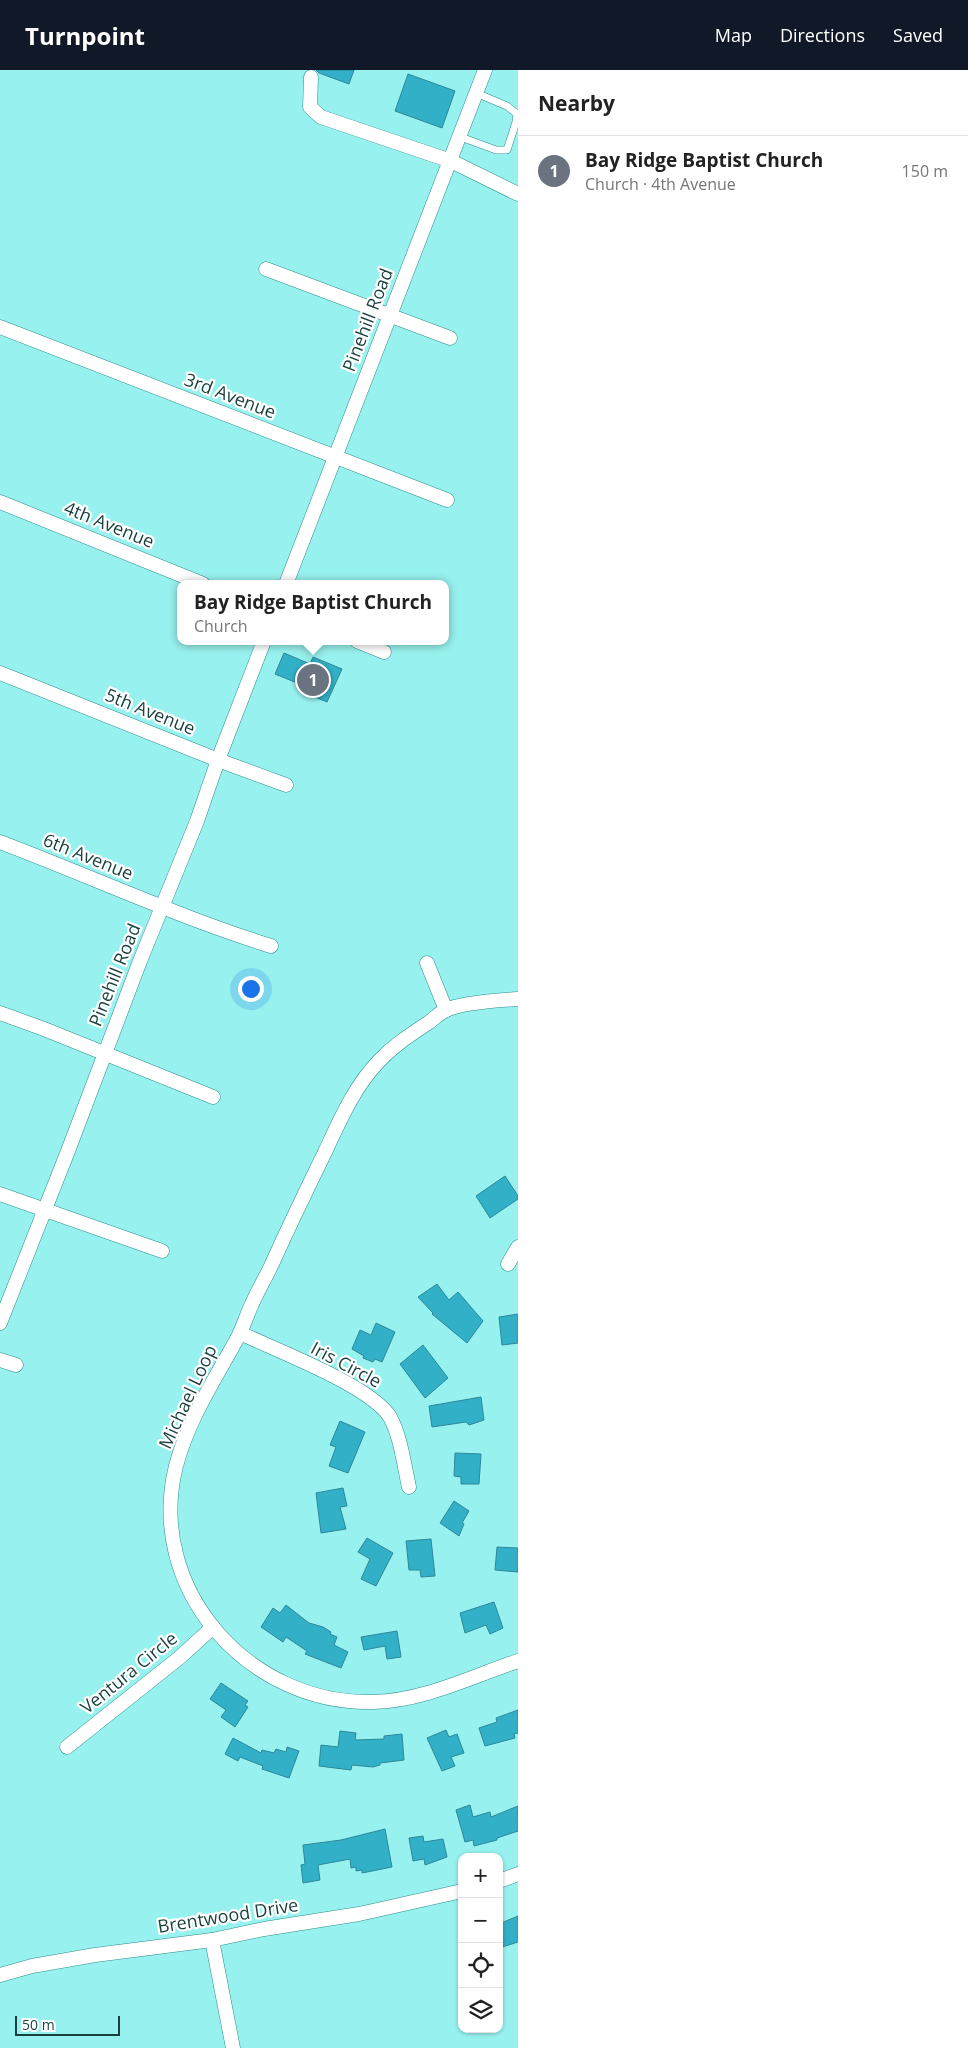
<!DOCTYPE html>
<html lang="en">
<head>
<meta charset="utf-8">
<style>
	:root { --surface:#fff; --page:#f2f2f2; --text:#222; --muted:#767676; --line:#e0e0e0; --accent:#111827 }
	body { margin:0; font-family:"Open Sans",sans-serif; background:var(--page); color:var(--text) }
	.controls { position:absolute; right:15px; bottom:15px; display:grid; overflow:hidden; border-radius:10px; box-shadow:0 1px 4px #0004 }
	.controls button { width:45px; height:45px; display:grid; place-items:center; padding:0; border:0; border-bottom:1px solid var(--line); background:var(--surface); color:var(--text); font:25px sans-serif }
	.scale { position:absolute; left:15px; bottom:12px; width:105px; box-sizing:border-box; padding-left:5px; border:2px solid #193f3e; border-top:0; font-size:14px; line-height:18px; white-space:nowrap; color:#193f3e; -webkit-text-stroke:4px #fff; paint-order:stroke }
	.you { position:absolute; left:250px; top:918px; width:18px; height:18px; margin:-12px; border:4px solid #fff; border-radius:50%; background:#1a73e8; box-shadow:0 0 0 8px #1a73e833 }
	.badge { display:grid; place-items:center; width:32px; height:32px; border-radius:50%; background:var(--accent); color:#fff; font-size:16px; font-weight:700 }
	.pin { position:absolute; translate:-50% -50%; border:2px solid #fff; box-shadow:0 1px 5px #0006 }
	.popup { position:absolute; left:177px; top:510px; width:272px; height:65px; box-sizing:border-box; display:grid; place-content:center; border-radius:10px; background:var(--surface); filter:drop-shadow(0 1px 4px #0005); font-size:16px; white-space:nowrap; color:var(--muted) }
	.popup b { font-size:19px; color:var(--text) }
	.popup::after { content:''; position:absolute; left:50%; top:100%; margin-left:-10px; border:10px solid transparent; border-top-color:var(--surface) }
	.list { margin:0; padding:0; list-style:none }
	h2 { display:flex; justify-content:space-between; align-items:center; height:65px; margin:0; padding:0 20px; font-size:21px }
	h2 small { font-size:16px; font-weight:400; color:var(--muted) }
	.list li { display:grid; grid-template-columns:32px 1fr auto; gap:15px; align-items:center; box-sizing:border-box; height:70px; padding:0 20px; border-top:1px solid var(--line) }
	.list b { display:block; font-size:19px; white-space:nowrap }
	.list p { margin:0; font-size:16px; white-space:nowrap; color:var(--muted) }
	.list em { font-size:16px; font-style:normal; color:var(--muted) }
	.icon { flex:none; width:28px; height:28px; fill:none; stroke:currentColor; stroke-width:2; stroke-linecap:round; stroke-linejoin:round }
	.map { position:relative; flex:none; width:518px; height:1978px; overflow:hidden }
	header { display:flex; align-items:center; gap:30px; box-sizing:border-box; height:70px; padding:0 25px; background:var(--accent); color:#fff }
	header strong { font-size:24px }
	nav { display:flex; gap:28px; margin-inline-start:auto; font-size:18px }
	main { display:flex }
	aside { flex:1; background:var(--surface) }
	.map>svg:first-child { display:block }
</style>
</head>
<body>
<header>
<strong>Turnpoint</strong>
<nav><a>Map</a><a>Directions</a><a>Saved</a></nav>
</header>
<main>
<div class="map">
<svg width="518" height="1978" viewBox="0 0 518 1978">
	<rect width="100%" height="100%" fill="#97f1ee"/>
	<!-- building -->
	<g fill="#32b0c7" stroke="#2d8899">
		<polygon points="316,0 354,0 349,14 319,3"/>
		<polygon points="408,4 455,21 442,58 395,41"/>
		<polygon points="284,583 310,594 313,587 342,599 327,632 300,621 302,615 275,604"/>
		<polygon points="505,1106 518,1126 518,1129 490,1148 476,1126"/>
		<polygon points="437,1214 449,1230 458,1222 483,1251 467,1273 432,1244 433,1243 418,1227"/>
		<polygon points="518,1244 518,1273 502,1275 499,1247"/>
		<polygon points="376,1253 395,1262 382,1292 375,1289 373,1292 363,1288 364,1286 352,1279 360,1260 371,1265"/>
		<polygon points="423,1275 448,1308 425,1328 400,1294"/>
		<polygon points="481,1327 484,1350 469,1355 466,1352 432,1357 429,1336"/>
		<polygon points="340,1351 365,1362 348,1403 329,1396 336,1377 330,1375"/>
		<polygon points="455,1383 481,1384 479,1414 461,1414 461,1407 454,1406"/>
		<polygon points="343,1418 347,1436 340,1437 346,1459 321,1463 316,1423"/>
		<polygon points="454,1431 469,1441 462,1453 464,1454 459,1466 440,1453"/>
		<polygon points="367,1468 393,1483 376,1516 361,1509 370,1489 358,1482"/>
		<polygon points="431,1469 435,1506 421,1507 420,1500 409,1500 406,1471"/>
		<polygon points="497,1477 518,1478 518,1502 495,1500"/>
		<polygon points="494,1532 503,1558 490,1564 486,1555 465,1563 460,1543"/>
		<polygon points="286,1535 309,1553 323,1557 331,1562 330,1564 337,1567 334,1575 348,1582 341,1598 305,1584 307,1581 286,1567 283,1572 261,1557 273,1538 280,1543"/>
		<polygon points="397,1561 401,1587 387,1589 385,1576 364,1580 361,1567"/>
		<polygon points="221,1613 248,1631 245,1635 248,1637 235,1657 221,1647 226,1640 210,1629"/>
		<polygon points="518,1640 518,1663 514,1664 515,1668 485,1676 479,1658 497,1652 496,1648"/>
		<polygon points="446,1660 449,1667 457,1664 464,1683 451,1687 455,1696 442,1701 427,1668"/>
		<polygon points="340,1661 356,1663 355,1670 384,1669 384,1666 402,1664 404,1690 380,1693 380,1695 373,1697 352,1695 351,1700 319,1696 321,1675 338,1677"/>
		<polygon points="233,1668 261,1683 262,1680 274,1683 276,1679 286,1682 287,1677 299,1681 289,1708 262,1699 263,1696 240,1687 238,1691 225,1684"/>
		<polygon points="470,1735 473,1747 490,1742 491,1747 518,1736 518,1761 497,1768 497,1770 474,1776 473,1770 465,1772 456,1740"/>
		<polygon points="385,1759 392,1797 362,1803 362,1800 356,1801 356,1797 351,1798 350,1789 318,1795 320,1810 303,1813 301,1795 305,1794 303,1775 341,1770"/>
		<polygon points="423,1766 424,1772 443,1769 447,1787 425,1795 424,1789 413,1791 409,1768"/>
		<polygon points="518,1846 518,1872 499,1878 499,1854"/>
	</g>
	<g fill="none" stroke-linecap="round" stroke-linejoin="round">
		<!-- service casing -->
		<g stroke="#2e8d8b" stroke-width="8">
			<polyline id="service" points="458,66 496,80 507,80 516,52 517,44 507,36 476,23"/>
		</g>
		<!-- minor casing -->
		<g stroke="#2e8d8b" stroke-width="15">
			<g id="minor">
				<polyline points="311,7 310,37 321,47 451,91 518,124"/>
				<polyline points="266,199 450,268"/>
				<polyline points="0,257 447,430"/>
				<polyline points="0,432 203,514"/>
				<polyline points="286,514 485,0"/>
				<polyline points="357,571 384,582"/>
				<polyline points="0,603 218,690 286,715"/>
				<path d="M0 772C90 806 178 847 271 876"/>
				<polyline points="427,893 446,940"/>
				<path d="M518 929C501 930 461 933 446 940 439 943 434 949 428 953 410 965 394 975 379 991 354 1017 340 1050 325 1082 307 1119 289 1156 272 1194 266 1207 258 1220 252 1234 247 1244 244 1255 239 1265 216 1308 188 1349 176 1396 145 1519 249 1635 373 1632 423 1631 470 1607 518 1591"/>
				<polyline points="0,943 44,959 213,1027"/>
				<polyline points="0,1124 162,1181"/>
				<polyline points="508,1194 518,1177"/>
				<polyline points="0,1253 68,1081 140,891 197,751 218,690 264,571"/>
				<path d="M240 1263C276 1280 371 1316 390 1347 401 1367 404 1395 409 1417"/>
				<polyline points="0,1290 16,1295"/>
				<polyline points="67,1677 179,1588 213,1557"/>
				<polyline points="499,1811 518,1804"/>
				<polyline points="212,1870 233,1978"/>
				<polyline points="0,1905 32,1896 95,1885 212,1870 264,1859 359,1844 462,1821"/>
			</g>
		</g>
		<!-- service -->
		<use href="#service" stroke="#fff" stroke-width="7"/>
		<!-- minor -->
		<use href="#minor" stroke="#fff" stroke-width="14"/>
	</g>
	<g text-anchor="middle" stroke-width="4.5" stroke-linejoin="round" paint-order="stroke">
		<!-- street labels -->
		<g font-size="18" fill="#193f3e" stroke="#fff">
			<text transform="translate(368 250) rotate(-69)" y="6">Pinehill Road</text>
			<text transform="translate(230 326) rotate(21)" y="6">3rd Avenue</text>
			<text transform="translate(109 455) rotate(22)" y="6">4th Avenue</text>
			<text transform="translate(150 642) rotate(22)" y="6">5th Avenue</text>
			<text transform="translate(88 787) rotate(22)" y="6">6th Avenue</text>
			<text transform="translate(115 905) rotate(-68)" y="6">Pinehill Road</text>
			<text transform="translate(346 1295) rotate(28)" y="6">Iris Circle</text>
			<text transform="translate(188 1327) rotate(-65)" y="6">Michael Loop</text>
			<text transform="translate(129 1603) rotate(-39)" y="6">Ventura Circle</text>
			<text transform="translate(228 1846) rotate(-9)" y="6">Brentwood Drive</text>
		</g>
	</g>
</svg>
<div class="controls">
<button>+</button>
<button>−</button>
<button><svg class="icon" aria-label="locate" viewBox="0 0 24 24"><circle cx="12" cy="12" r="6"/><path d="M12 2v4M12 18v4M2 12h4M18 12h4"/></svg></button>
<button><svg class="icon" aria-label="layers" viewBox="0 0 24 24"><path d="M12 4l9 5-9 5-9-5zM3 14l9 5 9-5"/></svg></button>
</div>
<div class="scale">50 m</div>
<div class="you"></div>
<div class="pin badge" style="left:313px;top:610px;background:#6b7280">1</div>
<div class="popup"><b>Bay Ridge Baptist Church</b>Church</div>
</div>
<aside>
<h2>Nearby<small></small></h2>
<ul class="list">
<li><span class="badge" style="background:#6b7280">1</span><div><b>Bay Ridge Baptist Church</b><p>Church · 4th Avenue</p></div><em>150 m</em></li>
</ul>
</aside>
</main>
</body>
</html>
